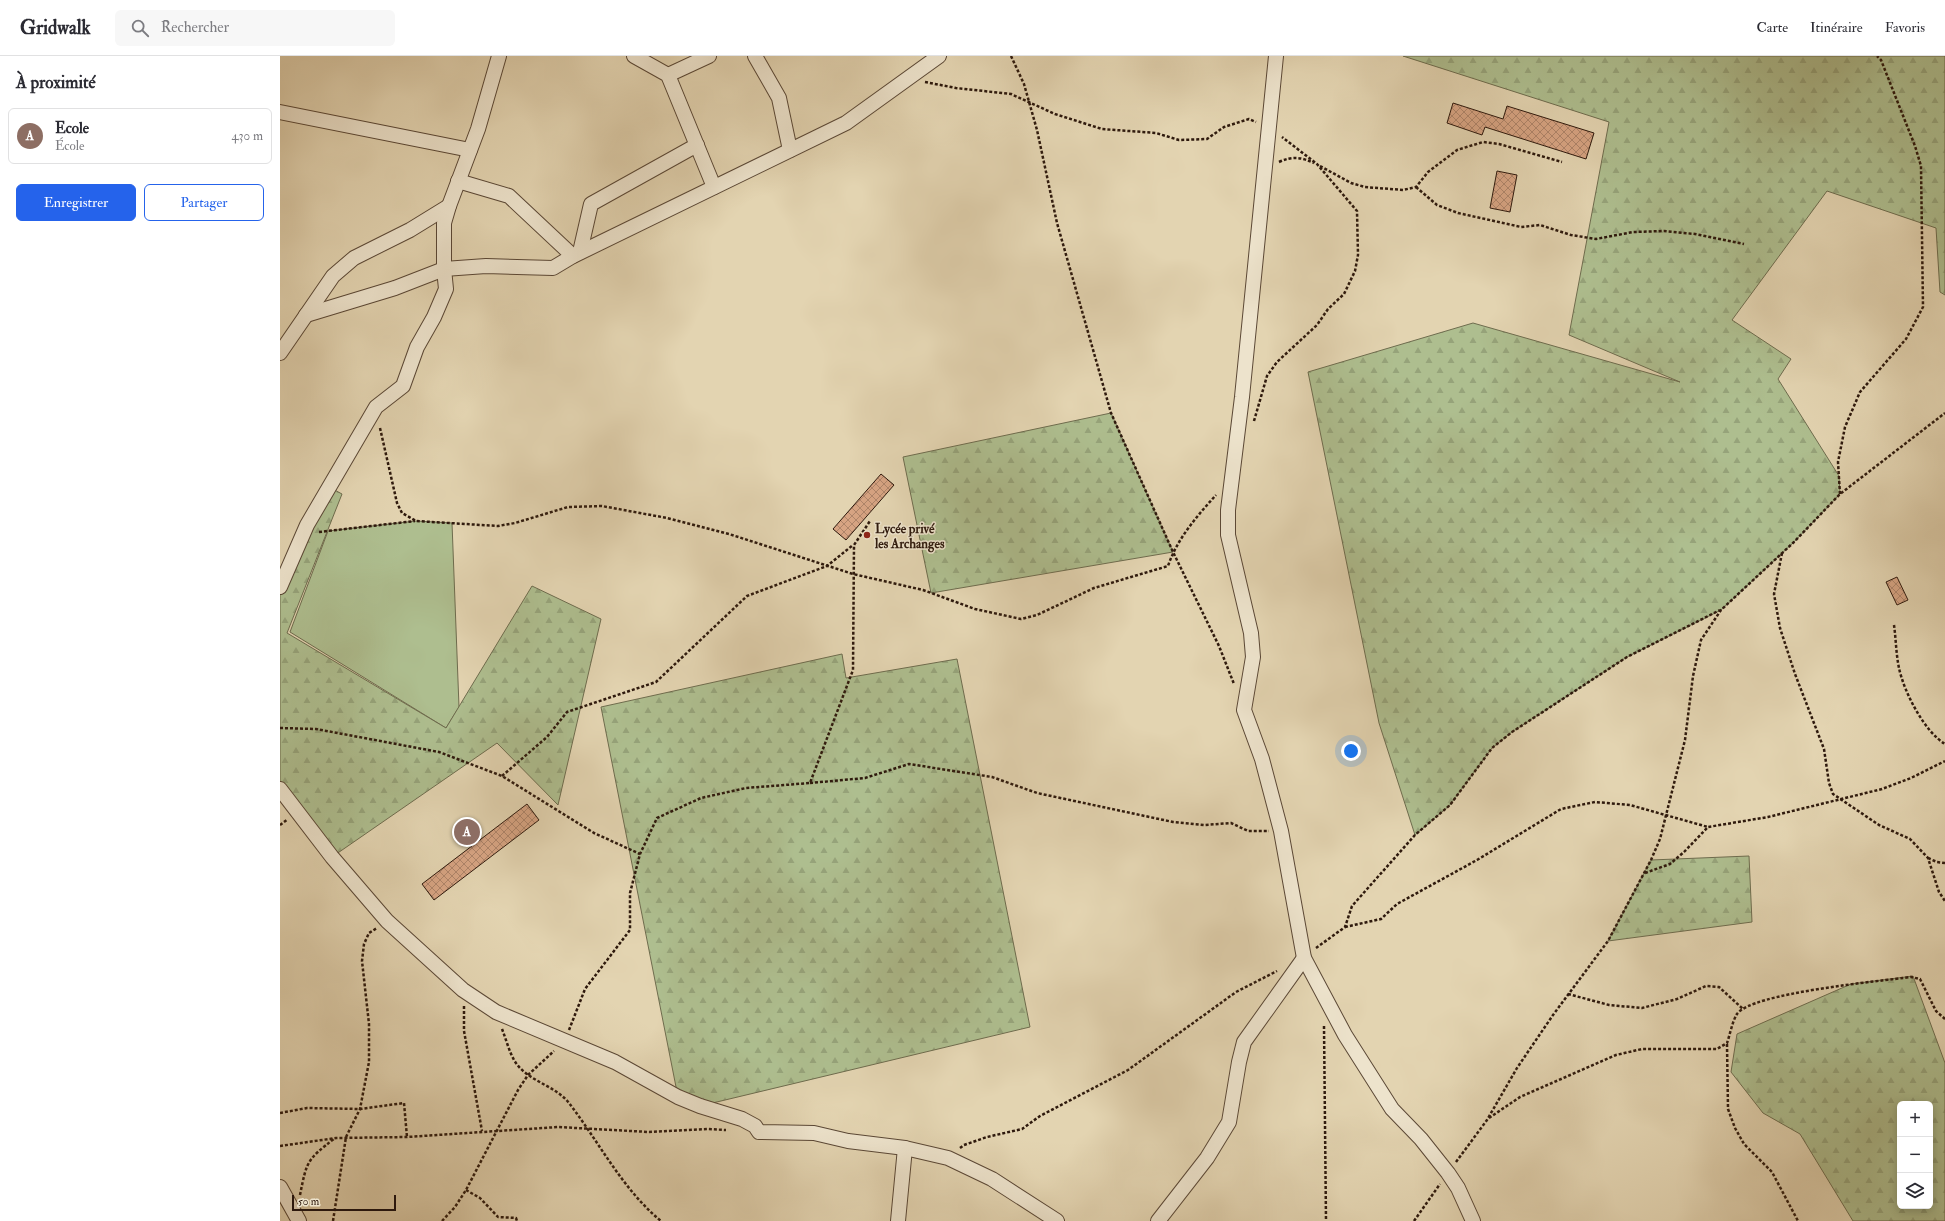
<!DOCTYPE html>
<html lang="fr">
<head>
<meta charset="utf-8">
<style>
	:root { --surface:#fff; --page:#f7f7f7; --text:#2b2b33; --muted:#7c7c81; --line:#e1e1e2; --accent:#2563eb }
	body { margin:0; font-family:"IM FELL Double Pica",serif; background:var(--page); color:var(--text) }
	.controls { position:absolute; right:12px; bottom:12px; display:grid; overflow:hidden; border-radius:6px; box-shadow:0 2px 10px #0003 }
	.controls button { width:36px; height:36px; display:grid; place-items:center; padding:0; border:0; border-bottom:1px solid var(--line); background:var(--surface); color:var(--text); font:20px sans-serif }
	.scale { position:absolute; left:12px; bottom:10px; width:104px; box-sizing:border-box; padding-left:4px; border:2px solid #2e190d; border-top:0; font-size:11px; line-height:14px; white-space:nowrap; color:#2e190d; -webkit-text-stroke:3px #ede3cc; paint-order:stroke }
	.you { position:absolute; left:1071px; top:695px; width:14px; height:14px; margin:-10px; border:3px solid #fff; border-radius:50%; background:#1a73e8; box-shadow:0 0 0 6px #1a73e833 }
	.badge { display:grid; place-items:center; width:26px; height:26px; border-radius:50%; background:var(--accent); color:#fff; font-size:13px; font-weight:700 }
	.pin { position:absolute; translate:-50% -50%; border:2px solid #fff; box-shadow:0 1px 4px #0006 }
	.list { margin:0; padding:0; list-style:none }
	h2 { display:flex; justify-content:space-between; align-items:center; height:52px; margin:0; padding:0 16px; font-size:17px }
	h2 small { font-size:13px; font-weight:400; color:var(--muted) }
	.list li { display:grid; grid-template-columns:26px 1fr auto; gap:12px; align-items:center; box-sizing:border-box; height:56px; margin:0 8px 8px; padding:0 8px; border:1px solid var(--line); border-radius:6px }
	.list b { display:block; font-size:15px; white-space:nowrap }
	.list p { margin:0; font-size:13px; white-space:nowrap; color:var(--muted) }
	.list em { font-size:13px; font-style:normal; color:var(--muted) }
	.actions { display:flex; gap:8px; padding:12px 16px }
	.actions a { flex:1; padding:9px 0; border:1px solid var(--accent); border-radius:6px; text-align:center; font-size:14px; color:var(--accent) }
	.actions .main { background:var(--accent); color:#fff }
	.icon { flex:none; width:22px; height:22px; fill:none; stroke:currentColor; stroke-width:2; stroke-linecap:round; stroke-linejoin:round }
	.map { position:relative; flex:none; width:1665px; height:1165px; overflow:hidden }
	header { display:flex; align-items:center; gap:24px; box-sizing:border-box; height:56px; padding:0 20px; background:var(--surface); border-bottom:1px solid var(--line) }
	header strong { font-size:19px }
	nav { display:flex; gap:22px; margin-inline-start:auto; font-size:14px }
	.search { width:280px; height:36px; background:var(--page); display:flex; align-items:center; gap:10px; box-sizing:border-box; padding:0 14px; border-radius:6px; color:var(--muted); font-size:15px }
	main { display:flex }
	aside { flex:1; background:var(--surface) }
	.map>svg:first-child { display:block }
</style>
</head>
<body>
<header>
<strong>Gridwalk</strong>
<div class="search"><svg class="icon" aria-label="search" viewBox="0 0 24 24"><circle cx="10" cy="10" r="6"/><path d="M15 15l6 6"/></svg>Rechercher</div>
<nav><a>Carte</a><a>Itinéraire</a><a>Favoris</a></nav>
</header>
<main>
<aside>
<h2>À proximité<small></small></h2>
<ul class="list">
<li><span class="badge" style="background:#8d6e63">A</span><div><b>Ecole</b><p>École</p></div><em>430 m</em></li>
</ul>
<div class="actions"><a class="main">Enregistrer</a><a>Partager</a></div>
</aside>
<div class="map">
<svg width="1665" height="1165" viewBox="0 0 1665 1165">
	<defs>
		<pattern id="forest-firs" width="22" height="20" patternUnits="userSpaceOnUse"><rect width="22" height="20" fill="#aebe8f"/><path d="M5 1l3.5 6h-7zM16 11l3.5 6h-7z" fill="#96a37a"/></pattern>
		<pattern id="building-cross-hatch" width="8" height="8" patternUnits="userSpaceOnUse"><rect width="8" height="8" fill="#d7a483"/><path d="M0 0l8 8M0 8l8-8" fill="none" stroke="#af856a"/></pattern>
	</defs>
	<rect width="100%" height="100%" fill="#e3d4b1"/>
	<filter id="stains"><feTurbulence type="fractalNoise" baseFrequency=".005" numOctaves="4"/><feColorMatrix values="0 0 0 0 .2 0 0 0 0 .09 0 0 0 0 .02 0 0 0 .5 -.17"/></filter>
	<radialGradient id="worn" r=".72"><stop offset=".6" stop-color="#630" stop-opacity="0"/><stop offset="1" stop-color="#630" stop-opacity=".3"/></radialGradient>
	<!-- green -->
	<polygon fill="#aebe8f" stroke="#6e6c4e" points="136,465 172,467 179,651 166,672 10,576 48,475"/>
	<!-- forest -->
	<g fill="url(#forest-firs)" stroke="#6e6c4e" fill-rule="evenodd">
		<polygon points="1123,0 1665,0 1665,239 1660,236 1656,172 1547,135 1452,264 1511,303 1498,323 1559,420 1560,438 1514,486 1441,554 1347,601 1232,676 1212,692 1170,749 1135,779 1099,667 1028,316 1193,267 1400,326 1289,279 1329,66"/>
		<polygon points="831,357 893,496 651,537 623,401"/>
		<polygon points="49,431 62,438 7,577 166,672 252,530 321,563 278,749 217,687 52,801 0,733 0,531"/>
		<polygon points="562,598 566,622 677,603 750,971 420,1050 398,1041 321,651"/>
		<polygon points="1469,800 1472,866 1328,885 1371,804"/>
		<path d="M1633 920 1665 1007V1165H1573L1520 1078 1483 1057 1451 1016 1457 978 1571 928ZM1620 1048H1650V1150H1620Z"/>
	</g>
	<!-- building -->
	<g fill="url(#building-cross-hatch)" stroke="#2e190d">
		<polygon points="1173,47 1223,63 1227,50 1314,77 1306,103 1205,71 1202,79 1167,67"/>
		<polygon points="1217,115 1237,119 1230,156 1210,152"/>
		<polygon points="601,418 614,429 566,484 553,473"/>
		<polygon points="1617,521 1628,544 1617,549 1606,526"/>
		<polygon points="247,748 259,764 154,844 142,828"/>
	</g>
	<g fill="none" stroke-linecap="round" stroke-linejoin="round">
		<!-- street casing -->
		<g stroke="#5b4836" stroke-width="16">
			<g id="street">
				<polyline points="354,0 388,19 434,131"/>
				<polyline points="475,0 499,42 510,94"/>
				<polyline points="996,0 962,341 948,454 948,479 971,577 973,601 964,654 982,703 1001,775 1024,902 1065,979 1112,1053 1141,1083 1168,1117 1178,1132 1193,1165"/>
				<polyline points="388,19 429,0"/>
				<polyline points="0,56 190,94"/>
				<polyline points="178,125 229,140 293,200"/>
				<polyline points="300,196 311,148 417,89"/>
				<polyline points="26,259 115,232 164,213 206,210 273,212 293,200 566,67 659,0"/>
				<polyline points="0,297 53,220 74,202 130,174 169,150"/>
				<polyline points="0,531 27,469 96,351 123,330 137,291 154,261 166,233 164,213 164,167 169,150 198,73 219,0"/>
				<polyline points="0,733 52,801 107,865 183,934 216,956 335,1006 398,1041 420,1050 462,1063 475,1070 479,1076 534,1077 568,1085 625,1092 668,1102 712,1123 777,1165"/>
				<polyline points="0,1131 19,1165"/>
				<polyline points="618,1165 625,1092"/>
				<polyline points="878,1165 927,1102 949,1066 959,1006 964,986 1024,902"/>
			</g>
		</g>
		<!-- path -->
		<g stroke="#2e190d" stroke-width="2.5" stroke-dasharray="3 2" stroke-linecap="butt">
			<polyline points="731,0 744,28 757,74 777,167 831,357 893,496 939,590 954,628"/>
			<polyline points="645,26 676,32 731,38 775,58 822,73 876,77 899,84 927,83 944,71 969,63 976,66"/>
			<path d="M999 106C1012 100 1021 101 1034 107"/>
			<polyline points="1040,110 1071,127 1085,131 1123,134 1136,131 1148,116 1177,94 1203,86 1219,88 1282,106"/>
			<polyline points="1136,131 1157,149 1178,157 1241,171 1260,169 1291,179 1316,183 1353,176 1384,175 1415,178 1464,188"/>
			<polyline points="974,365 987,320 997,306 1037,269 1048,253 1064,238 1075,215 1078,199 1077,155 1037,108 1002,81"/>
			<path d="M100 372 117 447 122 457 136 465 218 470 235 467 288 451 322 450 387 462 449 478 573 518 643 534 695 553 741 563 757 559 814 532 888 510C897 483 917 460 936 439"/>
			<polyline points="1560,438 1558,406 1565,371 1580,336 1626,283 1643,251 1641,110 1635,90 1601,4 1597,0"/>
			<polyline points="39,476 135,465"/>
			<polyline points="1502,497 1494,538 1500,572 1515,618 1544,693 1549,727 1553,738 1599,769 1630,783 1648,802 1659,836 1665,845"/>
			<path d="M1614 569C1616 583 1616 598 1619 612 1624 636 1644 675 1665 688"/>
			<polyline points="0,672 36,673 159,696 222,720 314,777 360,798"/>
			<polyline points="222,720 267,681 287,656 376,626 467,540 547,510 573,489"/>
			<polyline points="530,727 585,722 629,708 712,721 757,737 893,766 924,769 951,767 968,775 989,775"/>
			<polyline points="0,769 8,763"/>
			<polyline points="1648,802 1657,806 1665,807"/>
			<polyline points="1365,817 1390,808 1404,796 1428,771 1488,761 1602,733 1631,722 1665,705"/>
			<polyline points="1065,871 1101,863 1117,848 1197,804 1281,753 1315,746 1350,749 1428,771"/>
			<polyline points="1036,892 1065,871 1072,850 1135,779 1170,749 1212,692 1232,676 1347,601 1440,554"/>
			<polyline points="1288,938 1329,949 1362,952 1397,943 1426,930 1439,931 1463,953"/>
			<polyline points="184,950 184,975 202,1075"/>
			<polyline points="1044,970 1046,1165"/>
			<path d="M222 973C226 983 229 995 234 1004 246 1025 275 1029 289 1047 319 1086 343 1134 381 1165"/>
			<polyline points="289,974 305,933 350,874 350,837 360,798 377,762 421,742 466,732 530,727 573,614 574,489 590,465"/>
			<polyline points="1447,988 1448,1053 1455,1072 1464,1088 1492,1116 1518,1165"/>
			<polyline points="0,1057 27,1052 80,1053 124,1047 127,1081"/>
			<path d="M1209 1062 1240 1041 1336 999 1362 993H1437L1447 987C1450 979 1452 966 1457 958 1471 937 1601 925 1631 921L1640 923 1656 955 1665 963"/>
			<polyline points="0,1090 56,1082 127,1081 278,1071 369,1076 427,1073 446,1074"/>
			<polyline points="680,1092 684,1089 707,1081 742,1073 760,1060 848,1014 956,936 997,915"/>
			<polyline points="1176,1106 1207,1064 1237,1012 1273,959 1328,885 1371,804 1380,783 1405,684 1413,620 1421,584 1441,554 1514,486 1560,438 1665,357"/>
			<polyline points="186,1134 200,1142 218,1161 236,1162 237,1165"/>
			<path d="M20 1139C27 1104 27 1104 55 1082"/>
			<polyline points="53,1165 66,1081 80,1053 89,1006 89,968 82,905 84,888 89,877 97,872"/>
			<polyline points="162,1165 175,1151 186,1134 238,1034 248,1019 274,995"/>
			<polyline points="1134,1165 1160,1128"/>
		</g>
		<!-- street -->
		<use href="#street" stroke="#ede3cc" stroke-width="14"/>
	</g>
	<!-- markers -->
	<circle fill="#8f2418" stroke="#ede3cc" stroke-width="1.5" cx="587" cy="479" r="4"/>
	<g text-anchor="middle" stroke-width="3" stroke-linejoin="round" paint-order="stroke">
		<!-- poi labels -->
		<g font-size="13" font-weight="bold" fill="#2e190d" stroke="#ede3cc" text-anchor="start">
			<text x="595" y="477">Lycée privé<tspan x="595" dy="15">les Archanges</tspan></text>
		</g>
	</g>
	<rect width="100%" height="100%" filter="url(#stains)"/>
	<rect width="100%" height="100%" fill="url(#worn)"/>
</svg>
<div class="controls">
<button>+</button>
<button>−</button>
<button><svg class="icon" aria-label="layers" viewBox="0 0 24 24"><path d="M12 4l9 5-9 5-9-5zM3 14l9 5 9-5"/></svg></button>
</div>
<div class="scale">50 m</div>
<div class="you"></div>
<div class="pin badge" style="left:187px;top:776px;background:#8d6e63">A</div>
</div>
</main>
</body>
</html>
